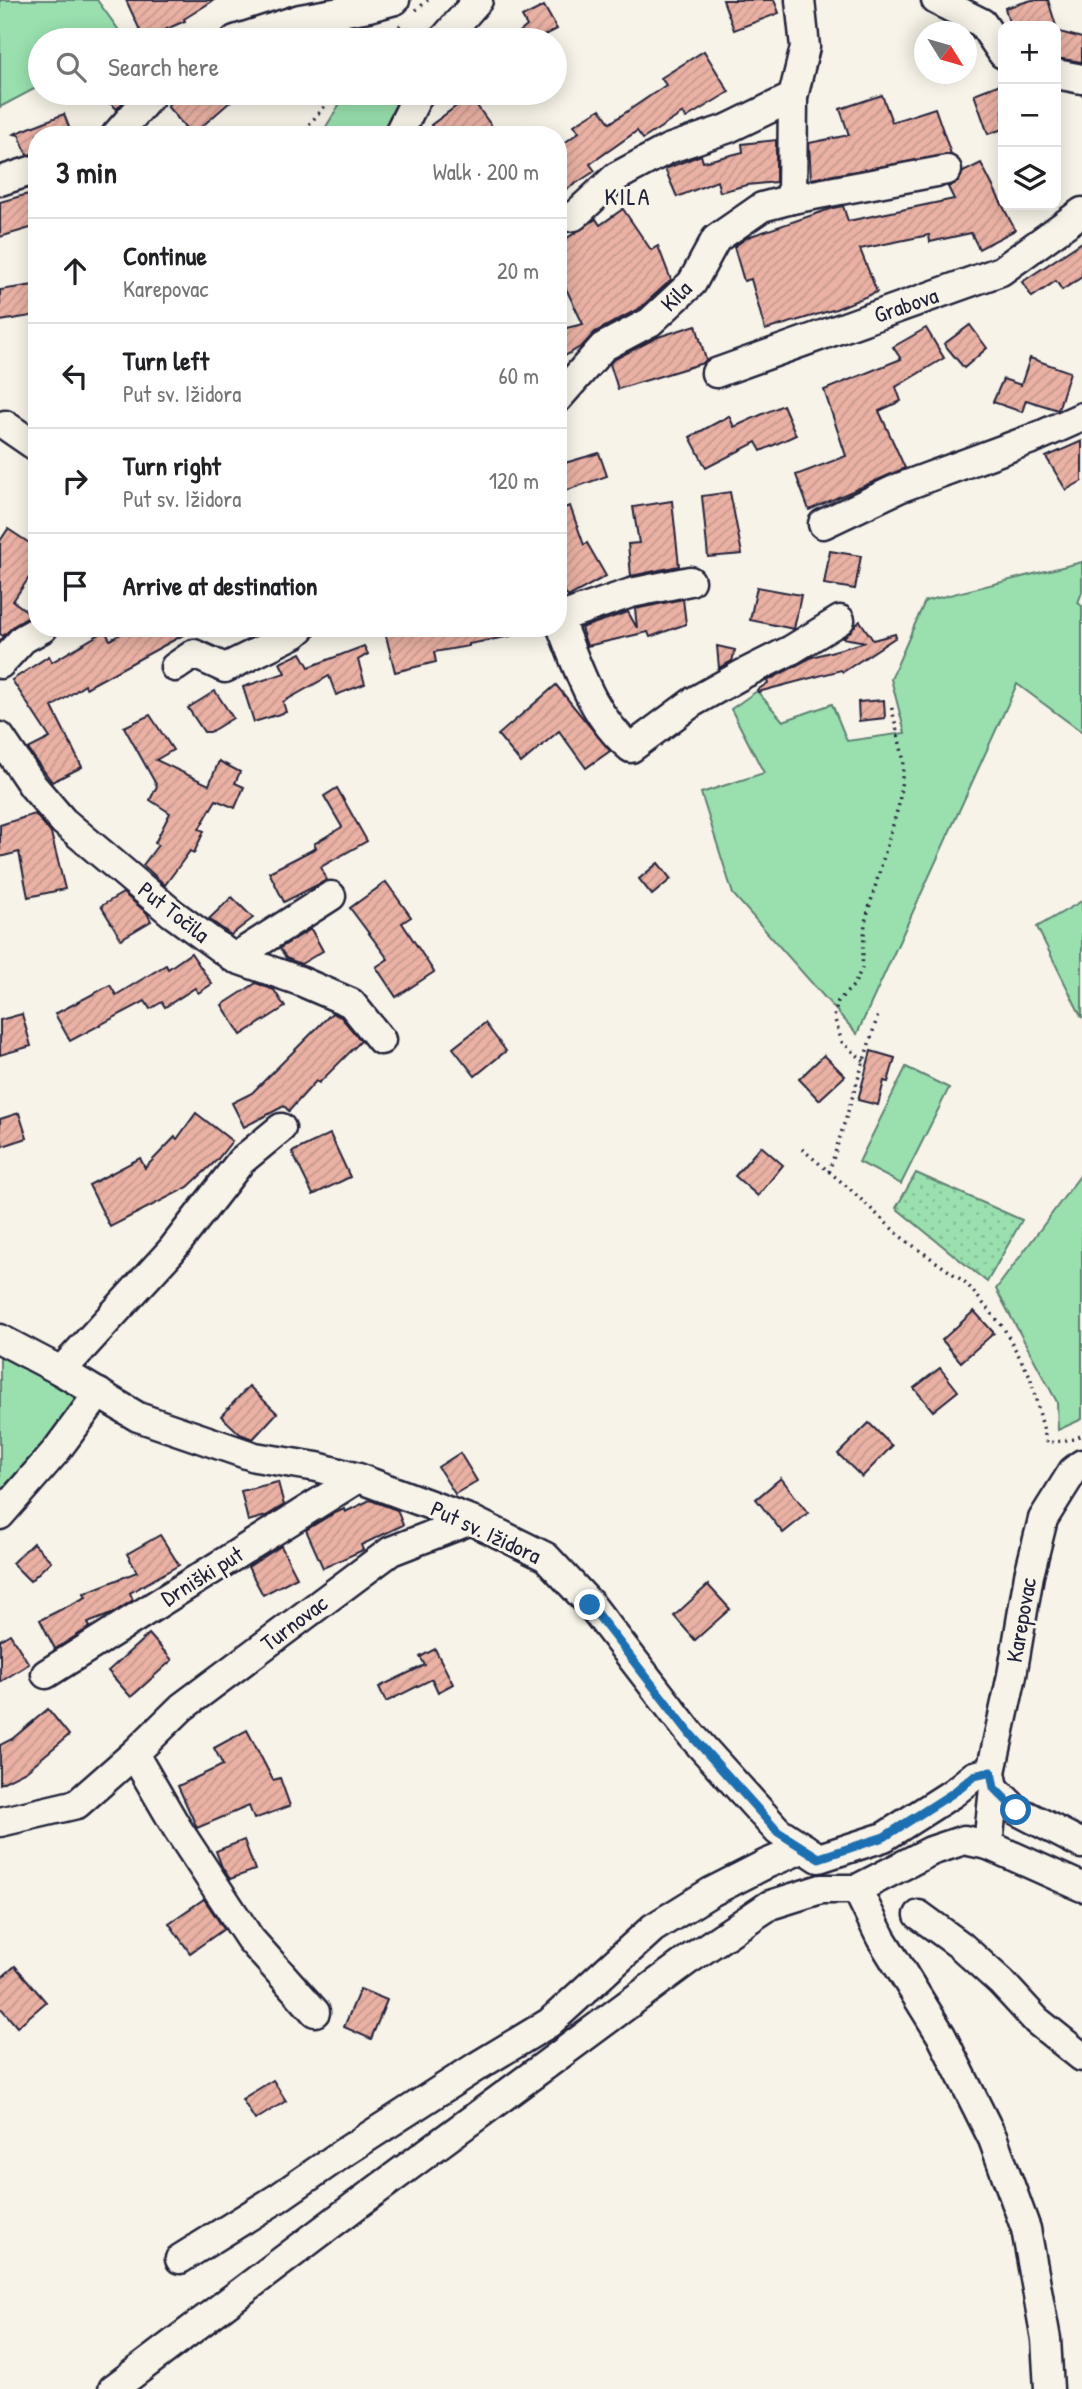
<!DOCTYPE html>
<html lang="en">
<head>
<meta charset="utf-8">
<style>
	:root { --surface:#fff; --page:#f6f6f6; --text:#202124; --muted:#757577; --line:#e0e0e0 }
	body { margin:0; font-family:"Patrick Hand",sans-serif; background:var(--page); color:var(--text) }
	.controls { position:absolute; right:21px; top:21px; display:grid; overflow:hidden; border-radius:14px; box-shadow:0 4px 18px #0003 }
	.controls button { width:63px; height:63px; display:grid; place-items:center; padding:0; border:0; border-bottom:2px solid var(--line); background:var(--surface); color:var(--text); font:35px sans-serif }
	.compass { position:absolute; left:914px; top:21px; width:63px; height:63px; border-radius:50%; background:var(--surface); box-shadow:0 4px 18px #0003; rotate:127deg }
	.stop { position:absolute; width:21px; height:21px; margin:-16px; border:5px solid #1f6fb2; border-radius:50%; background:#fff }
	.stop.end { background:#1f6fb2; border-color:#fff; box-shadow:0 2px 7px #0008 }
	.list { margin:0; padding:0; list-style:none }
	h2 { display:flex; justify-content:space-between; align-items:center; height:91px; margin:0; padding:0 28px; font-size:30px }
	h2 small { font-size:23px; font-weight:400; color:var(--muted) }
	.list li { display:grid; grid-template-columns:46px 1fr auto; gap:21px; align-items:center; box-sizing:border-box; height:105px; padding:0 28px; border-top:2px solid var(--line) }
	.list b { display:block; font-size:26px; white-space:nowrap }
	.list p { margin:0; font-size:23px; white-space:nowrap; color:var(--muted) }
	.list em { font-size:23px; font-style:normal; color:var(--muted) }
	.icon { flex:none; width:38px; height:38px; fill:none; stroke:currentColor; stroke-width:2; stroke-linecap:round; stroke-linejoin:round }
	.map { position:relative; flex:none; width:1082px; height:2389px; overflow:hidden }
	.search { position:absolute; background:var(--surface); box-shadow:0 4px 18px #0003; left:28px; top:28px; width:539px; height:77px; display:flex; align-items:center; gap:18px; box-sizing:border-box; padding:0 24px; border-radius:38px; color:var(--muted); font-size:26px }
	.panel { position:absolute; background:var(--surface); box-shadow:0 4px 18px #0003; left:28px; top:126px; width:539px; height:511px; border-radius:28px }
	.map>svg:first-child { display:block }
</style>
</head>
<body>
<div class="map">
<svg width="1082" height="2389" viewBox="0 0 1082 2389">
	<defs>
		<pattern id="park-dots" width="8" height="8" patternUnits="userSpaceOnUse" patternTransform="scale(1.75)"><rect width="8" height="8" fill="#99e0ae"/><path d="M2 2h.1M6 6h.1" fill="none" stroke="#84c097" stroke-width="1.8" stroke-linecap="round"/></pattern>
		<pattern id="building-hatch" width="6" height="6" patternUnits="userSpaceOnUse" patternTransform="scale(1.75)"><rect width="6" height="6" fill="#eab1a4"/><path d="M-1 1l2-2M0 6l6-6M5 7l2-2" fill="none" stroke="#c8988e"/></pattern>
	</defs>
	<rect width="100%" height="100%" fill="#f7f3e8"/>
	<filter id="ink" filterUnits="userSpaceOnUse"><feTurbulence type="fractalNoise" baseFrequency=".0143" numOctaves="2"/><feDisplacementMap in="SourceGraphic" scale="14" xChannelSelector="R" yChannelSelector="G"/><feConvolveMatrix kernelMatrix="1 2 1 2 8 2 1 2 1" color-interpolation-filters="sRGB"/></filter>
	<g filter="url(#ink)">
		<!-- grass -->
		<g fill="#99e0ae" stroke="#5e8174" stroke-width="2">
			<polygon points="0,0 97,0 126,40 40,40 40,86 0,107"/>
			<polygon points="350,93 404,93 382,135 321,135 341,102"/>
			<polygon points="1082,562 1082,592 1078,603 1082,606 1082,732 1017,684 857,1034 733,894 701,793 764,773 731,709 757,691 783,721 832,704 847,741 905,733 891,679 925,601"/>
			<polygon points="1082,901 1082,1018 1037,927"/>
			<polygon points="906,1067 949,1088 901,1184 859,1162"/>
			<polygon points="1082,1173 1082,1419 1058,1430 1057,1402 996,1289"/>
			<polygon points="0,1352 85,1401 0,1501"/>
		</g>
		<!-- park -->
		<polygon fill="url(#park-dots)" stroke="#5e8174" stroke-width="2" points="916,1173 1022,1220 987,1282 896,1208"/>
		<!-- building -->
		<g fill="url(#building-hatch)" stroke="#22223b" stroke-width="2">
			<polygon points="126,0 214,0 184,19 185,21 144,39"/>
			<polygon points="723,0 774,0 779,13 734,30"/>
			<polygon points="1032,0 1048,0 1056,26 1010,26 1005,8"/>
			<polygon points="544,6 557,29 536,40 510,40 527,26 522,17"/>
			<polygon points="1056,31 1082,38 1082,62 1056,58"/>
			<polygon points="704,51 729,92 686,118 683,113 643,139 637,131 590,164 595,171 558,195 558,148 579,132 574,125 600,109 610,123 666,85 661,78"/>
			<polygon points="1003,83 1003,129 988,134 974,94"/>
			<polygon points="98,93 131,93 117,109"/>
			<polygon points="182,93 222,93 230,102 192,135 167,106"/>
			<polygon points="882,95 892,122 935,108 951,154 811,179 809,143 849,135 840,109"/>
			<polygon points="470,96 498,135 438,135 431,125"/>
			<polygon points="64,114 72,135 37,135 37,153 27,155 19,135 14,134"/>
			<polygon points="776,140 776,182 747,185 720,192 717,181 677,197 665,169 701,155 703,162 743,152 742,144"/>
			<polygon points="981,163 1015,230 979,249 971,233 930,242 929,235 860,249 877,292 836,309 765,330 751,279 744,281 734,247 748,237 833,208 843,206 848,221 954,199 948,187 958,182 963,172"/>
			<polygon points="28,194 37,226 0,237 0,202"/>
			<polygon points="623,209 651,250 658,246 671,280 640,308 595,332 582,346 558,360 558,330 583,324 558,272 558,244 596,219 600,225"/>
			<polygon points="1082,242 1082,277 1062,290 1056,281 1032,297 1022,282"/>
			<polygon points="34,285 37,315 0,321 0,290"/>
			<polygon points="696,325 706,360 703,363 618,389 610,364 613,360 658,337"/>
			<polygon points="970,325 987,348 964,368 944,344"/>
			<polygon points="926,328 944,358 896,387 901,401 879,411 905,468 809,510 796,475 846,456 824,390 901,359 893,347"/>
			<polygon points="1030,358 1070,372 1058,410 1026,400 1022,412 993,402 1003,379 1021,385"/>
			<polygon points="783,405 796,435 761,451 756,442 706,468 690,437 729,416 734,427"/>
			<polygon points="1082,441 1082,481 1066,490 1046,457"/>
			<polygon points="599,453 607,476 565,491 558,465"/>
			<polygon points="730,492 742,554 708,557 702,496"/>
			<polygon points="672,501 679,566 631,576 628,544 639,543 633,507"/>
			<polygon points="570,506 584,545 587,543 606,576 568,597 558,581 558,510"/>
			<polygon points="8,529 37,548 37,566 13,601 32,615 15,625 3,636 0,634 0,541"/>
			<polygon points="830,551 861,556 855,589 824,584"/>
			<polygon points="757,587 801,595 794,629 750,620"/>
			<polygon points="683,599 686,624 650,637 648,632 587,646 581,628 628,612 637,628 635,609"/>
			<polygon points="860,621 873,640 895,634 896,637 843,672 841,670 758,692 757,690 768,683 767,681 812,657 866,642 843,638"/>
			<polygon points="131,628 196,628 86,688 85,685 52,707 82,767 52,782 28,749 50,738 12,680 49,656 52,662 105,631 110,640"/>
			<polygon points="384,628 510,628 511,636 469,644 469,646 434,652 436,662 395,672"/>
			<polygon points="364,646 368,654 358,660 365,684 336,695 329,676 283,702 286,712 254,722 243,687 285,673 280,663 301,653 309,667"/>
			<polygon points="717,646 735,650 732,661 719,668"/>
			<polygon points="556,685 610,751 586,768 559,731 521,763 498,735"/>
			<polygon points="215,691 233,718 210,732 204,732 188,708"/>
			<polygon points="884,700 885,718 859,721 858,702"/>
			<polygon points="150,715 173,750 156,760 209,785 219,761 240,772 235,783 244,787 235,808 216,800 199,829 204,831 194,853 190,851 165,885 143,865 158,845 155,843 170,813 150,800 157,786 124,727"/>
			<polygon points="337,788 367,841 321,867 327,880 284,902 269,872 316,848 314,844 342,827 324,796"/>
			<polygon points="35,814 51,833 65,889 28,897 19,852 0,857 0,825"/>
			<polygon points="658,863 671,879 652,895 639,879"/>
			<polygon points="386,882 411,917 402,923 434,972 396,997 376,967 388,959 350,908"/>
			<polygon points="123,893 147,913 151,921 121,939 101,906"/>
			<polygon points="232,897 253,918 231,935 209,919"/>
			<polygon points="311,929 323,951 301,964 286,958 280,948"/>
			<polygon points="191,953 212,984 198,993 195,988 165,1007 162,1002 150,1009 145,1001 70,1041 55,1014 110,985 116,995 166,965 168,969"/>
			<polygon points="256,983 274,990 285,1007 241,1035 222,1005"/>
			<polygon points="332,1013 341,1017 361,1041 319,1083 316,1081 289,1111 284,1106 244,1127 232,1103 252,1093"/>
			<polygon points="22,1014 31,1046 0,1055 0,1020"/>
			<polygon points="485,1023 506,1051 475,1076 453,1048"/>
			<polygon points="871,1051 895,1058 888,1082 884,1081 878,1105 858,1100"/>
			<polygon points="824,1055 845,1076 819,1100 799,1079"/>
			<polygon points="19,1113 27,1138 3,1146 0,1134 0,1119"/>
			<polygon points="196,1113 232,1141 217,1160 188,1187 110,1227 89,1185 140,1158 145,1168 175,1137 177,1139"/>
			<polygon points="330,1134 350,1177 313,1195 292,1152"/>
			<polygon points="761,1146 783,1165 758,1196 735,1176"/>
			<polygon points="974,1311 994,1333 961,1362 942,1340"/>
			<polygon points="940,1368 958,1391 933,1411 914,1388"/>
			<polygon points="249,1386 277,1413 253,1439 240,1434 221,1416"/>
			<polygon points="869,1423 892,1446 862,1477 838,1454"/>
			<polygon points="460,1453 477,1481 455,1494 438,1467"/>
			<polygon points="781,1478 808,1513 783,1533 756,1499"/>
			<polygon points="278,1482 284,1505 266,1516 248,1521 241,1491"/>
			<polygon points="370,1500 397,1510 403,1525 361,1545 363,1550 323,1568 306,1530 329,1516 344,1509 345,1512"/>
			<polygon points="160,1535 179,1565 130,1593 133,1600 111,1614 88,1623 90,1627 55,1649 40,1620 86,1597 84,1593 137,1572 127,1554"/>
			<polygon points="33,1543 51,1561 30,1581 12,1563"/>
			<polygon points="281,1546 297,1577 263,1595 248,1567"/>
			<polygon points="708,1585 730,1609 695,1640 674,1616"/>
			<polygon points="10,1634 29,1664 0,1682 0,1640"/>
			<polygon points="149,1634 172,1660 131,1697 108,1671"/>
			<polygon points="435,1649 453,1684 438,1692 432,1679 386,1702 379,1687 425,1665 420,1657"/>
			<polygon points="48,1709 69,1735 26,1771 0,1784 0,1745 12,1739"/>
			<polygon points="247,1730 273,1780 280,1778 290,1806 254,1819 249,1806 197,1828 178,1786 223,1765 214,1748"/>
			<polygon points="244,1840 255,1870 230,1879 222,1867 216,1851"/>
			<polygon points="204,1899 224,1929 190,1953 169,1923"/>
			<polygon points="15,1966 46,2002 17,2027 0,2007 0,1979"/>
			<polygon points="360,1989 387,2000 371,2039 344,2027"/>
			<polygon points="273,2080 286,2101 255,2120 242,2099"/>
		</g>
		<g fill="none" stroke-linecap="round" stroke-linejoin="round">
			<!-- minor casing -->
			<g stroke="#22223b" stroke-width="33">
				<g id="minor">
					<polyline points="936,0 982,23 1003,54"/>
					<polyline points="235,40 300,19 369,7 395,0"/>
					<polyline points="443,40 478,0"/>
					<polyline points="1056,74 1082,79"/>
					<polyline points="116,135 153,93"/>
					<polyline points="398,135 419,93"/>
					<polyline points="0,181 37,169"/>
					<polyline points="792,199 947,170"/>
					<polyline points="558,218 574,216 616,177 668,149 729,128 793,97"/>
					<polyline points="716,373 1001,271 1082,212"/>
					<polyline points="558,398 603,347 650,322 692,283 716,239 762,207 792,199 793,97 805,47 800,0"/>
					<polyline points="5,425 37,447"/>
					<polyline points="823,524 899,488 1037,437 1082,417"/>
					<path d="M558 618C577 664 591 716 631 748L693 702 743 674 791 650 840 620"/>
					<polyline points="558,618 631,593 690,581"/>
					<polyline points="0,664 23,639 43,628"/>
					<polyline points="175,667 194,654 225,668 294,634 301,628"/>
					<polyline points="0,737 33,786 63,821 172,913 234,958 300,981 351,1003 381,1040"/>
					<polyline points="234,958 331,896"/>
					<polyline points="0,1339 61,1371 138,1417 255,1457 317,1467 358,1478 471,1520 546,1557 591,1605 692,1736 778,1831 819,1858 884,1837 953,1793 974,1776 991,1772"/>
					<polyline points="61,1371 171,1251 241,1161 281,1128"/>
					<polyline points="0,1515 56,1451 99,1393"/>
					<polyline points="46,1674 358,1478"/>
					<polyline points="134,1754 177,1828 250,1939 315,2012"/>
					<polyline points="994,1788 1016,1810 1082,1844"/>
					<polyline points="0,1822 77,1804 134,1754 182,1707 391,1551 471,1520"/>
					<polyline points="988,1845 994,1788 991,1772 1012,1675 1029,1575 1043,1519 1073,1471 1082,1464"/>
					<polyline points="857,1889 881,1938 941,2035 993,2139 1026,2229 1046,2339 1049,2389"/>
					<polyline points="919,1915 960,1945 1001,1982 1037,2021 1082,2057"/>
					<polyline points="180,2259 278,2198 343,2153 476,2067 549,2023 653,1928 711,1892 766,1864 804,1848"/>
					<polyline points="113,2389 355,2206 688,1960 770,1905 821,1889 857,1889 931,1851 964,1840 988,1845 1082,1887"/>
				</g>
			</g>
			<!-- path -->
			<g stroke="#22223b" stroke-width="3.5" stroke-dasharray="2 5" stroke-linecap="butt">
				<polyline points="416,10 428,0"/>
				<polyline points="383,40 403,23"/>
				<polyline points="300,135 336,93"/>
				<polyline points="864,1061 842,1042 834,1017 838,1001 854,985 862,968 865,922 899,804 904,761 891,705"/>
				<polyline points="802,1149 851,1190 901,1237 966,1283 1003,1327 1030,1376 1047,1443 1075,1439 1082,1435"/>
				<polyline points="829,1172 879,1012"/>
			</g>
			<!-- minor -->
			<use href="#minor" stroke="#f7f3e8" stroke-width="28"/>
		</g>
	</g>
	<g fill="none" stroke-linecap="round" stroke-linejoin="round" filter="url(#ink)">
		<!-- route -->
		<polyline stroke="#1f6fb2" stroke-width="9" points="590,1605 692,1736 778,1832 819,1858 884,1837 953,1793 974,1776 991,1772 994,1788 1016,1810"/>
	</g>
	<g text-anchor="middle" stroke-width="6" stroke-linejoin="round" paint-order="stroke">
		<!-- street labels -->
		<g font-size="23" fill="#22223b" stroke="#f7f3e8">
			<text transform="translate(676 296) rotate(-45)" y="8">Kila</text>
			<text transform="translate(906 305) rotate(-19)" y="8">Grabova</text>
			<text transform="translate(174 912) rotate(38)" y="8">Put Točila</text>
			<text transform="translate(486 1532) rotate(25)" y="8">Put sv. Ižidora</text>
			<text transform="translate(202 1576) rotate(-32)" y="8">Drniški put</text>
			<text transform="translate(1021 1620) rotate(-80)" y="8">Karepovac</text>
			<text transform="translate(294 1623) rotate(-37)" y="8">Turnovac</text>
		</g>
		<!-- neighbourhood labels -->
		<g font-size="24" letter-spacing="2" fill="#22223b" stroke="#f7f3e8">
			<text x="628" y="205">KILA</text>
		</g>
	</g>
</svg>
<div class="controls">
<button>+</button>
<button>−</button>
<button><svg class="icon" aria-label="layers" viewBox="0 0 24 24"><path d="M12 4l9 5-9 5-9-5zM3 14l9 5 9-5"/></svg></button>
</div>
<svg class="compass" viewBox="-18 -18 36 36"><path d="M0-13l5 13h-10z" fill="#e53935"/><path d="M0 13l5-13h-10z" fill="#757577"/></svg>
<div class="stop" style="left:1016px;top:1810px"></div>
<div class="stop end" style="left:590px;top:1605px"></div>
<div class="search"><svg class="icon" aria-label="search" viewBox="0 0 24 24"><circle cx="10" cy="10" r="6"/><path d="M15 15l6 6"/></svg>Search here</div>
<section class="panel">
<h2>3 min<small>Walk · 200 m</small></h2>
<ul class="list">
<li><svg class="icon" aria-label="ahead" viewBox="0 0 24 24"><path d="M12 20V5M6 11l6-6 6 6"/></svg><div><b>Continue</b><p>Karepovac</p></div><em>20 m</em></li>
<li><svg class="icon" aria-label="left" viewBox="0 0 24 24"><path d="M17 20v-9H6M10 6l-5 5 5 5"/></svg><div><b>Turn left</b><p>Put sv. Ižidora</p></div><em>60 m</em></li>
<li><svg class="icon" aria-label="right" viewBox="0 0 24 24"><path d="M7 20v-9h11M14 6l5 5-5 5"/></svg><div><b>Turn right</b><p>Put sv. Ižidora</p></div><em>120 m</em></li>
<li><svg class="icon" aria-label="arrive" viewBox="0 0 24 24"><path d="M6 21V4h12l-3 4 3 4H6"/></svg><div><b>Arrive at destination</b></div></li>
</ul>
</section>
</div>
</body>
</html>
